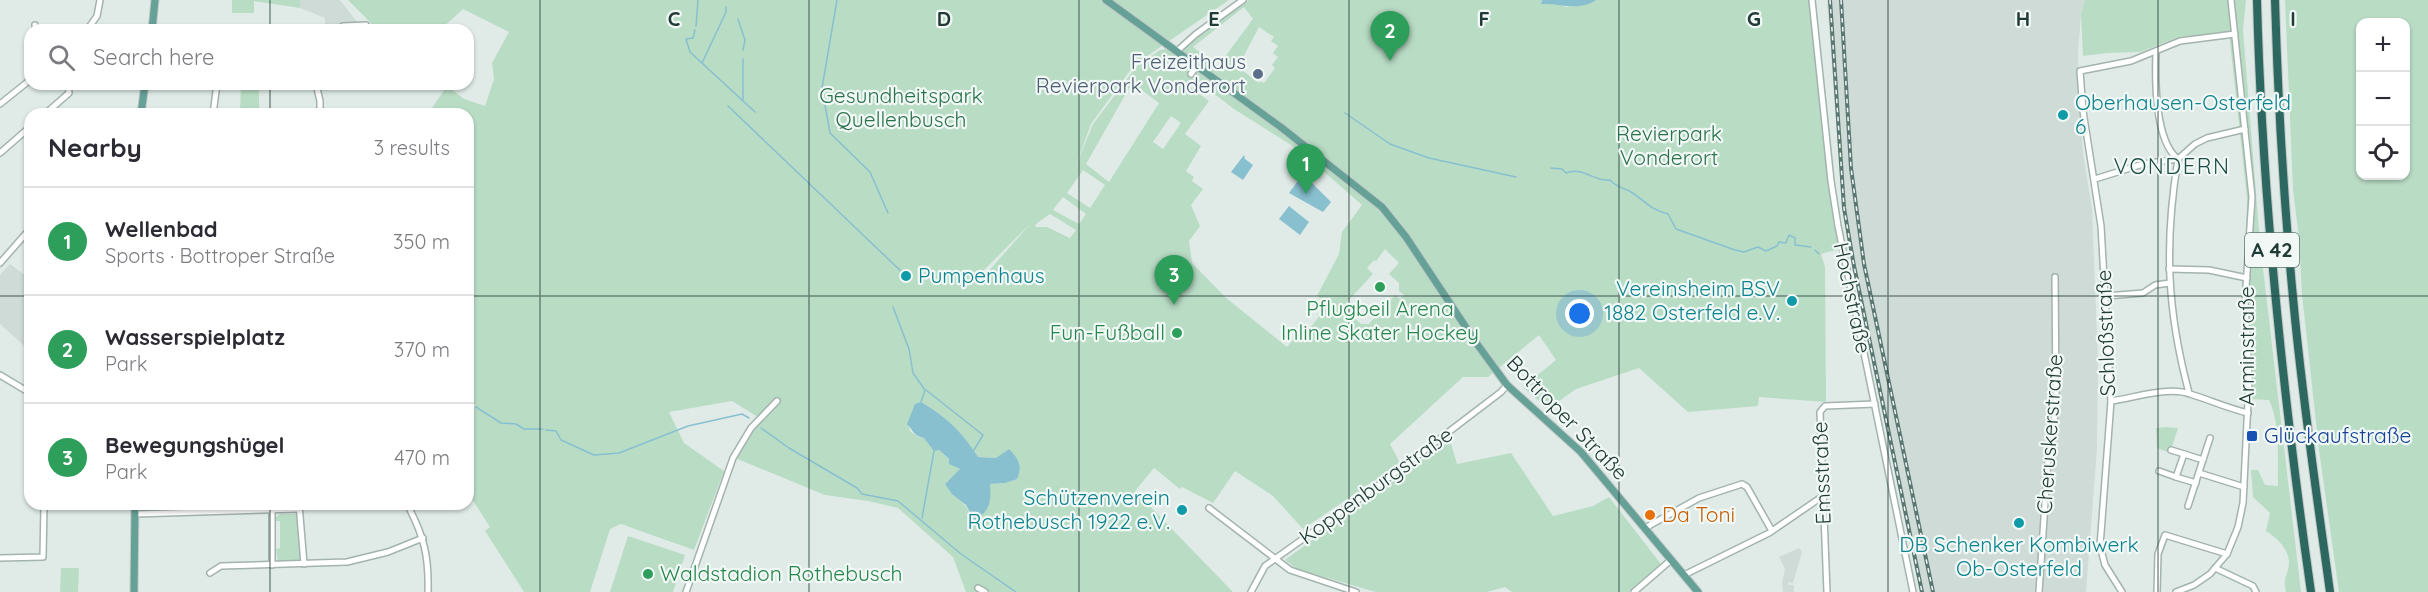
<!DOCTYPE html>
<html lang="en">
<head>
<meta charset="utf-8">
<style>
	:root { --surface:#fff; --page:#f2f2f3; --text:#2b2b33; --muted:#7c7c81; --line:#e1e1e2; --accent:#db2777 }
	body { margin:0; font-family:Quicksand,sans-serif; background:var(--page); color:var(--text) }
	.controls { position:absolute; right:18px; top:18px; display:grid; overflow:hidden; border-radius:12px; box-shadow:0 2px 4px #0004 }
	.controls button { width:54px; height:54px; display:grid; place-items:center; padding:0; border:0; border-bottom:2px solid var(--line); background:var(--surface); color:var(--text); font:30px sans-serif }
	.you { position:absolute; left:1580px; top:314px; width:21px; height:21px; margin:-15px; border:4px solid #fff; border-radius:50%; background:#1a73e8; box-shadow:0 0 0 9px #1a73e833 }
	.badge { display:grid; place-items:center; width:39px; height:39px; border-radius:50%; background:var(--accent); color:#fff; font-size:20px; font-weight:700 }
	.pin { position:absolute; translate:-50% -50px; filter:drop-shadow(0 2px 3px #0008) }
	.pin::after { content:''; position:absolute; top:32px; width:21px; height:18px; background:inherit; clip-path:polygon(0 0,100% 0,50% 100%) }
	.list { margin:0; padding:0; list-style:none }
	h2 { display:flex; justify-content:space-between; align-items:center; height:78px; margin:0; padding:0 24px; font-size:26px }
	h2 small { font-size:20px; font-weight:400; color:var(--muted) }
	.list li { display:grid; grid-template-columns:39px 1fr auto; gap:18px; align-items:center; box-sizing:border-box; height:108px; padding:0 24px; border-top:2px solid var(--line) }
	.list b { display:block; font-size:22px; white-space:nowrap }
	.list p { margin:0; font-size:20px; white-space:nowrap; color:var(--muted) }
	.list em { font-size:20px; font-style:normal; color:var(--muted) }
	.icon { flex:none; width:33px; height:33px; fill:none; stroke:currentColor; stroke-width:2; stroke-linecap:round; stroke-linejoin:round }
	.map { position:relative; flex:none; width:2428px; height:592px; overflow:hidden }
	.search { position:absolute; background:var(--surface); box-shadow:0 2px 4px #0004; left:24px; top:24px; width:450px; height:66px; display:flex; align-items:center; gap:15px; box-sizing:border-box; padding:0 21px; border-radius:18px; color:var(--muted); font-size:22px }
	.panel { position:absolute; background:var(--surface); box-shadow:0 2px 4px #0004; left:24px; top:108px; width:450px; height:402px; border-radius:18px }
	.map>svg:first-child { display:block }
</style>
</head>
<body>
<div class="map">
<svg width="2428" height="592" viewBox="0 0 2428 592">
	<rect width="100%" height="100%" fill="#e0ebe7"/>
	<!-- built -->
	<g fill="#cfdbd6">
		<polygon points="300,0 340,0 357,22 346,23 332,30 325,30 325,18 300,8"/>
		<polygon points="1827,0 2085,0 2081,14 2078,53 2079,93 2083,154 2092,208 2098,361 2097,448 2086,592 1920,592 1851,260 1843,212"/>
		<polygon points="10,264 30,279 30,351 0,324 0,275"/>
		<polygon points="1799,548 1802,552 1793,583 1788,582 1789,585 1794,585 1794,592 1783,592 1782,582 1785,569 1779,557"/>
	</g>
	<!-- green -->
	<g fill="#b9dcc5" fill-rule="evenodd">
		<polygon points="232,0 300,0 300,8 254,1 254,13 232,13"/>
		<path d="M348 0H1229L1134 65 1091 124 1075 168 1093 124 1136 67 1160 50 1185 46 1249 0H1542L1541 4 1555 3 1566 7 1596 0H1809L1835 229 1839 249 1821 254 1825 267 1826 402 1759 397 1758 406 1688 412 1639 368 1576 389 1548 409 1523 387 1556 360 1539 335 1488 377H1463L1390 444 1400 463 1303 529 1273 496 1235 471 1213 503 1182 487 1180 489 1154 468 1135 491 1233 592H966L953 557 898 508 868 501 825 495 735 458 761 419 732 401 669 412 684 443 724 471 694 550 621 524 610 529 590 592H524L485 531 490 527 468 493V410L476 406 468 398V114H428L447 86 464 99 485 106 494 79 492 63 509 32 463 9 440 30H378ZM1244 7 1253 19 1218 66 1193 47ZM1259 27 1274 37 1271 41 1278 46 1273 53 1278 57 1272 65 1275 68 1264 83 1260 81 1259 83 1238 67ZM1196 80 1234 109 1299 150 1362 205 1342 232 1339 254 1317 296 1329 304 1303 337 1298 333 1287 347 1225 297 1192 263 1189 241 1200 226 1191 205 1203 189 1192 181 1194 177 1186 171 1201 146 1185 134 1209 101 1190 87ZM1132 83 1159 103 1109 182 1086 164ZM1171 116 1181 123 1163 149 1153 142ZM1083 170 1105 185 1090 208 1067 193ZM1063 197 1086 214 1079 224 1053 210ZM1050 214 1076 230 1070 238 1047 227H1035L1036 224ZM1031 223 979 282 975 280V279ZM1385 249 1399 263 1389 274 1399 283V291L1404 295 1400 299 1395 295 1369 324H1361L1347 311 1346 303 1373 274 1367 268 1374 260 1376 261ZM921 402C946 416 963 433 978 457L996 458 1005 483 990 484 970 513C965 502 953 495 945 484L960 470 939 450H934L924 438 918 437 910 431 909 426Z"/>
		<path d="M2085 0H2246L2243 30 2260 243 2301 592H2286C2282 577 2289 574 2289 562 2288 548 2277 538 2266 531L2270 513 2253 497 2251 470H2258L2265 485 2278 486C2277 459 2281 425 2269 400L2251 399 2253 382 2246 236 2247 198 2229 33 2179 37 2140 52 2107 53 2083 56 2081 14Z"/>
		<path d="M2285 0H2428V592H2339L2319 450 2302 294 2299 237 2293 190ZM2406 22V176H2360V22Z"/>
		<polygon points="241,84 259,84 259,114 237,113 240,112"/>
		<polygon points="2166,427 2178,428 2170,453 2157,448 2156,428"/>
		<polygon points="1450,440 1457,464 1511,453 1553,516 1593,506 1609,497 1661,564 1629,592 1512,592 1505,587 1487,592 1376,592 1297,569 1285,560"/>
		<polygon points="280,514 296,514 297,517 301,558 298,562 278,562 276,549 280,548 280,521 276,521 276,517"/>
		<polygon points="628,536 685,555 673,592 610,592"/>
		<polygon points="61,568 79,568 78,592 60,592"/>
	</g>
	<!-- water -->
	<g fill="#88c0d0">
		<path d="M1542 0H1596C1578 12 1561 3 1541 4Z"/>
		<polygon points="1244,155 1245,159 1253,165 1243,180 1231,172"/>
		<polygon points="1303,174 1331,202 1323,212 1289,193"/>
		<polygon points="1289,206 1309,222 1300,235 1279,219"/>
		<path d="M921 402C946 416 963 433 978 457L996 458 1009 449C1018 458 1023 466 1017 479L1005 483 990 484C991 502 991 509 975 521L966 505 952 494 945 484 960 469 949 464V459L939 450 934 451 924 438C913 436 914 431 907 424L915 404Z"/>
	</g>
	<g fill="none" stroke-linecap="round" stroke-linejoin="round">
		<!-- stream -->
		<g stroke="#88c0d0" stroke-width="1.5">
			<polyline points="837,0 822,88 830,133 870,172 888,213"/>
			<polyline points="738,19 745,40 743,50"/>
			<polyline points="696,26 698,0"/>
			<polyline points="695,30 693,38 686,39 690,52 755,112"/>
			<polyline points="702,63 726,12 726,7"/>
			<polyline points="743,100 743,59"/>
			<polyline points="728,106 905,275"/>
			<polyline points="1345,113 1390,144 1429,158 1516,177"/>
			<path d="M1551 168 1562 169 1566 173C1582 166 1597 183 1610 180 1616 187 1624 188 1631 192 1647 202 1649 209 1668 214L1676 229 1735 250 1744 252 1758 247 1766 251 1777 246 1779 242 1786 243 1789 235 1795 238V245L1811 247"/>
			<polyline points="1815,250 1819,254"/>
			<polyline points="893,307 909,349 913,373 925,390 921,402"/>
			<polyline points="926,390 983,435 974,450"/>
			<polyline points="476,407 501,423 516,424 524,429 543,429"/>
			<polyline points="761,428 789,448 857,488 862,494 898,501 961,554 1016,592"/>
			<polyline points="546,430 556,431 561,440 594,455 619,453 688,426 742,414 749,418"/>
			<polyline points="922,518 934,451"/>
		</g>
		<!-- minor casing -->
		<g stroke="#a3b3ae" stroke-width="8">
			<g id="minor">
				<polyline points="1812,0 1831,181 1838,226 1913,592"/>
				<polyline points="35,25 36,30"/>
				<polyline points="87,30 97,16 100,0"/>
				<polyline points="337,30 343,26 366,25"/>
				<polyline points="1176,52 1196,34 1243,0"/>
				<path d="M2156 52C2155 80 2155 141 2178 159"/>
				<polyline points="1191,74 1196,67"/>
				<polyline points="316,84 320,101 320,114"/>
				<polyline points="0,104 30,80"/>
				<polyline points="45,114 69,93 68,84"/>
				<polyline points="213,114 217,84"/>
				<polyline points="0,153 30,127"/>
				<path d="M2178 159C2164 244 2167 311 2189 393"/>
				<polyline points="2095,179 2143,164 2178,159 2195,144 2207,138 2245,129"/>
				<polyline points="0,263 30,229"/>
				<polyline points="2169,269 2209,270 2247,278"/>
				<polyline points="2106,296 2143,293 2155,285 2170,283"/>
				<polyline points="0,375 30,393"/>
				<path d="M2111 401C2134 398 2168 386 2190 394 2210 400 2227 408 2248 413"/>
				<polyline points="2171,450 2184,454"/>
				<polyline points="2159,471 2176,477"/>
				<polyline points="2199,473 2244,487"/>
				<polyline points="2196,483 2176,477 2184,454 2203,460"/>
				<polyline points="299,504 304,564"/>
				<path d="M407 504C424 536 429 556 428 592"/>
				<polyline points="2188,506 2210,438"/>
				<polyline points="1209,508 1290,570 1356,592"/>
				<polyline points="135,514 299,509"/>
				<polyline points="1645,528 1699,498 1742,484 1747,487 1772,531"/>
				<polyline points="0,558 43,557 44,504"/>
				<polyline points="272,565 272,511"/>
				<polyline points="2215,568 2253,586 2256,592"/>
				<polyline points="210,573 221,566 347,562 388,552 423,538"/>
				<polyline points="1684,575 1769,533 1823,496"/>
				<polyline points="978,588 985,592"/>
				<polyline points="686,592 733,458 751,428 777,401"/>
				<polyline points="1251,592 1265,566 1383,482 1501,392 1507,385"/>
				<polyline points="1634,592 1671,560"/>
				<polyline points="1827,592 1820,412 1825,406 1875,404"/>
				<polyline points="2039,592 2048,459 2053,436 2056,395 2055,277"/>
				<polyline points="2122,592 2105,565 2100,546 2111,401 2101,226 2083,111 2080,71 2131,61 2180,41 2235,34"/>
				<polyline points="2157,592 2158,554 2165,535 2227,554"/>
				<polyline points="2176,592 2194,585 2210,574 2227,554 2238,527 2243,503 2249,381 2245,302 2252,197 2231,0"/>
			</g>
		</g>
		<!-- major casing -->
		<g stroke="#c1c8c7" stroke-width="9">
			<g id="major">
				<polyline points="1106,0 1282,128 1382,207 1406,237 1477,344 1507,385 1581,452 1698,592"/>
				<polyline points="152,30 155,0"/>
				<polyline points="141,114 145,84"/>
				<polyline points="134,592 135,504"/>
			</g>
		</g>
		<!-- highway casing -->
		<g stroke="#c1c8c7" stroke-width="10">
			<g id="highway">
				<path d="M2257 0C2262 198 2283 396 2311 592"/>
				<path d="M2275 0C2278 103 2284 206 2294 308 2303 403 2317 497 2330 592"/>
			</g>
		</g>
		<!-- minor -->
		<use href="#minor" stroke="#fff" stroke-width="5"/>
		<!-- major -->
		<use href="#major" stroke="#65a196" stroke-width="7"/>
		<!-- highway -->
		<use href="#highway" stroke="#2d6860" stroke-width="8"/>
		<!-- rail casing -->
		<g stroke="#5b7772" stroke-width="4">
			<g id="rail">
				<polyline points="1830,0 1844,208 1854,266 1922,592"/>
				<polyline points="1841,0 1851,168 1864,264 1933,592"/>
			</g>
		</g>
		<!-- rail -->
		<use href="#rail" stroke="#f1f8f5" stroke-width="1.5" stroke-dasharray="4.5" stroke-linecap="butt"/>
	</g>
	<!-- grid -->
	<path fill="none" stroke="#213c36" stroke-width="1.5" stroke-opacity="0.55" d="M270 0V30M540 0V592M809 0V592M1079 0V592M1349 0V592M1619 0V592M1888 0V592M2158 0V592M270 84V114M0 296H30M468 296H2428M270 504V592"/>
	<!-- markers -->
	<circle fill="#5c6f8a" stroke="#f1f8f5" stroke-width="2" cx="1258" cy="74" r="6"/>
	<g fill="#0f9aa8" stroke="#f1f8f5" stroke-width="2">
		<circle cx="2063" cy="115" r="6"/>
		<circle cx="906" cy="276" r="6"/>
		<circle cx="1792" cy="301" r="6"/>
		<circle cx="1182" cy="510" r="6"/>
		<circle cx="2019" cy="523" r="6"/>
	</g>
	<g fill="#2e9e5b" stroke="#f1f8f5" stroke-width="2">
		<circle cx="1380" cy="287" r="6"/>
		<circle cx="1177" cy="333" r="6"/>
		<circle cx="648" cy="574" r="6"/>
	</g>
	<rect fill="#1a4fb4" stroke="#f1f8f5" stroke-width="2" x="2246" y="430" width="12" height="12" rx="3"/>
	<circle fill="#e8710a" stroke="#f1f8f5" stroke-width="2" cx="1650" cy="515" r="6"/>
	<g text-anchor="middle" stroke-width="4.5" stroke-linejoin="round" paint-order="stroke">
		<!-- shield labels -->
		<rect fill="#f1f8f5" stroke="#5f746f" stroke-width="1.5" x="2245" y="233" width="54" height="34" rx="4.5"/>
		<g font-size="20" font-weight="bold" fill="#213c36">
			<text x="2272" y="257">A 42</text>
		</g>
		<!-- service labels -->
		<g font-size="21" fill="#4e5e75" stroke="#f1f8f5" text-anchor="end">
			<text x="1246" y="69">Freizeithaus<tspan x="1246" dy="24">Revierpark Vonderort</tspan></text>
		</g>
		<!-- park labels -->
		<g font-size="21" fill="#2b724c" stroke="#f1f8f5">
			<text x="901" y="103">Gesundheitspark<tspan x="901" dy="24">Quellenbusch</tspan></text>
			<text x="1669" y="141">Revierpark<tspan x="1669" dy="24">Vonderort</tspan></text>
		</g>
		<!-- culture labels -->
		<g font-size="21" fill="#0d838f" stroke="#f1f8f5" text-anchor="start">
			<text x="2075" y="110">Oberhausen-Osterfeld<tspan x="2075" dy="24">6</tspan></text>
			<text x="918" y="283">Pumpenhaus</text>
			<text x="1780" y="296" text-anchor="end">Vereinsheim BSV<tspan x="1780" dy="24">1882 Osterfeld e.V.</tspan></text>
			<text x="1170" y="505" text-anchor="end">Schützenverein<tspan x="1170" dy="24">Rothebusch 1922 e.V.</tspan></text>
			<text x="2019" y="552" text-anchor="middle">DB Schenker Kombiwerk<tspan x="2019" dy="24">Ob-Osterfeld</tspan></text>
		</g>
		<!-- street labels -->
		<g font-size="21" fill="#213c36" stroke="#f1f8f5">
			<text transform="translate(1852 298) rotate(78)" y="7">Hochstraße</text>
			<text transform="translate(2106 333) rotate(-92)" y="7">Schloßstraße</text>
			<text transform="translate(2247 346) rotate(-90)" y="7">Arminstraße</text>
			<text transform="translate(1567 418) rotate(46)" y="7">Bottroper Straße</text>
			<text transform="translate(2050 434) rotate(-86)" y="7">Cheruskerstraße</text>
			<text transform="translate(1822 473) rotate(-92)" y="7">Emsstraße</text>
			<text transform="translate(1376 486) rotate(-36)" y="7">Koppenburgstraße</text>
		</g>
		<!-- leisure labels -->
		<g font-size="21" fill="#27864d" stroke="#f1f8f5">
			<text x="1380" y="316">Pflugbeil Arena<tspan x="1380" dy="24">Inline Skater Hockey</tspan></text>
			<text x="1165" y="340" text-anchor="end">Fun-Fußball</text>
			<text x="660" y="581" text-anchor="start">Waldstadion Rothebusch</text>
		</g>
		<!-- transit labels -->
		<g font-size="21" fill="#164399" stroke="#f1f8f5" text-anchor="start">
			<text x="2264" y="443">Glückaufstraße</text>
		</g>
		<!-- food labels -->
		<g font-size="21" fill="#c56008" stroke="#f1f8f5" text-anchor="start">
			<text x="1662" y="522">Da Toni</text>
		</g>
		<!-- neighbourhood labels -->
		<g font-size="22" letter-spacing="1.5" fill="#1d4d45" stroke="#f1f8f5">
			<text x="2172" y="174">VONDERN</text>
		</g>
	</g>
	<g font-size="20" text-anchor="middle" font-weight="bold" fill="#213c36" stroke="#f1f8f5" stroke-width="4.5" stroke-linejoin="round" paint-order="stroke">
		<text x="674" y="26">C</text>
		<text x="944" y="26">D</text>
		<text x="1214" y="26">E</text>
		<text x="1484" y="26">F</text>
		<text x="1754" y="26">G</text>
		<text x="2023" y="26">H</text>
		<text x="2293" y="26">I</text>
	</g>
</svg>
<div class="controls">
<button>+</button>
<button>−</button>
<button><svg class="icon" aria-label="locate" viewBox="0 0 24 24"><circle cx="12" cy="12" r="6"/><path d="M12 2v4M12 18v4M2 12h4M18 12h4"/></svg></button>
</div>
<div class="you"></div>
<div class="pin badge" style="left:1306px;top:194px;background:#2e9e5b">1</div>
<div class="pin badge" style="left:1390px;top:61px;background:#2e9e5b">2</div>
<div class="pin badge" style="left:1174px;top:305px;background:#2e9e5b">3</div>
<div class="search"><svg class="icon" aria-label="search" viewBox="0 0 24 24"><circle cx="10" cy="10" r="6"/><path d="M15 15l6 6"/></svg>Search here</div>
<section class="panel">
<h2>Nearby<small>3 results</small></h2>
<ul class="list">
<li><span class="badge" style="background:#2e9e5b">1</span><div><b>Wellenbad</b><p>Sports · Bottroper Straße</p></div><em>350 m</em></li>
<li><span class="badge" style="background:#2e9e5b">2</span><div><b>Wasserspielplatz</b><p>Park</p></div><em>370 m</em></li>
<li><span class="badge" style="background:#2e9e5b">3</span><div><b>Bewegungshügel</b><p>Park</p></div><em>470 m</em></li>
</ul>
</section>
</div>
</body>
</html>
